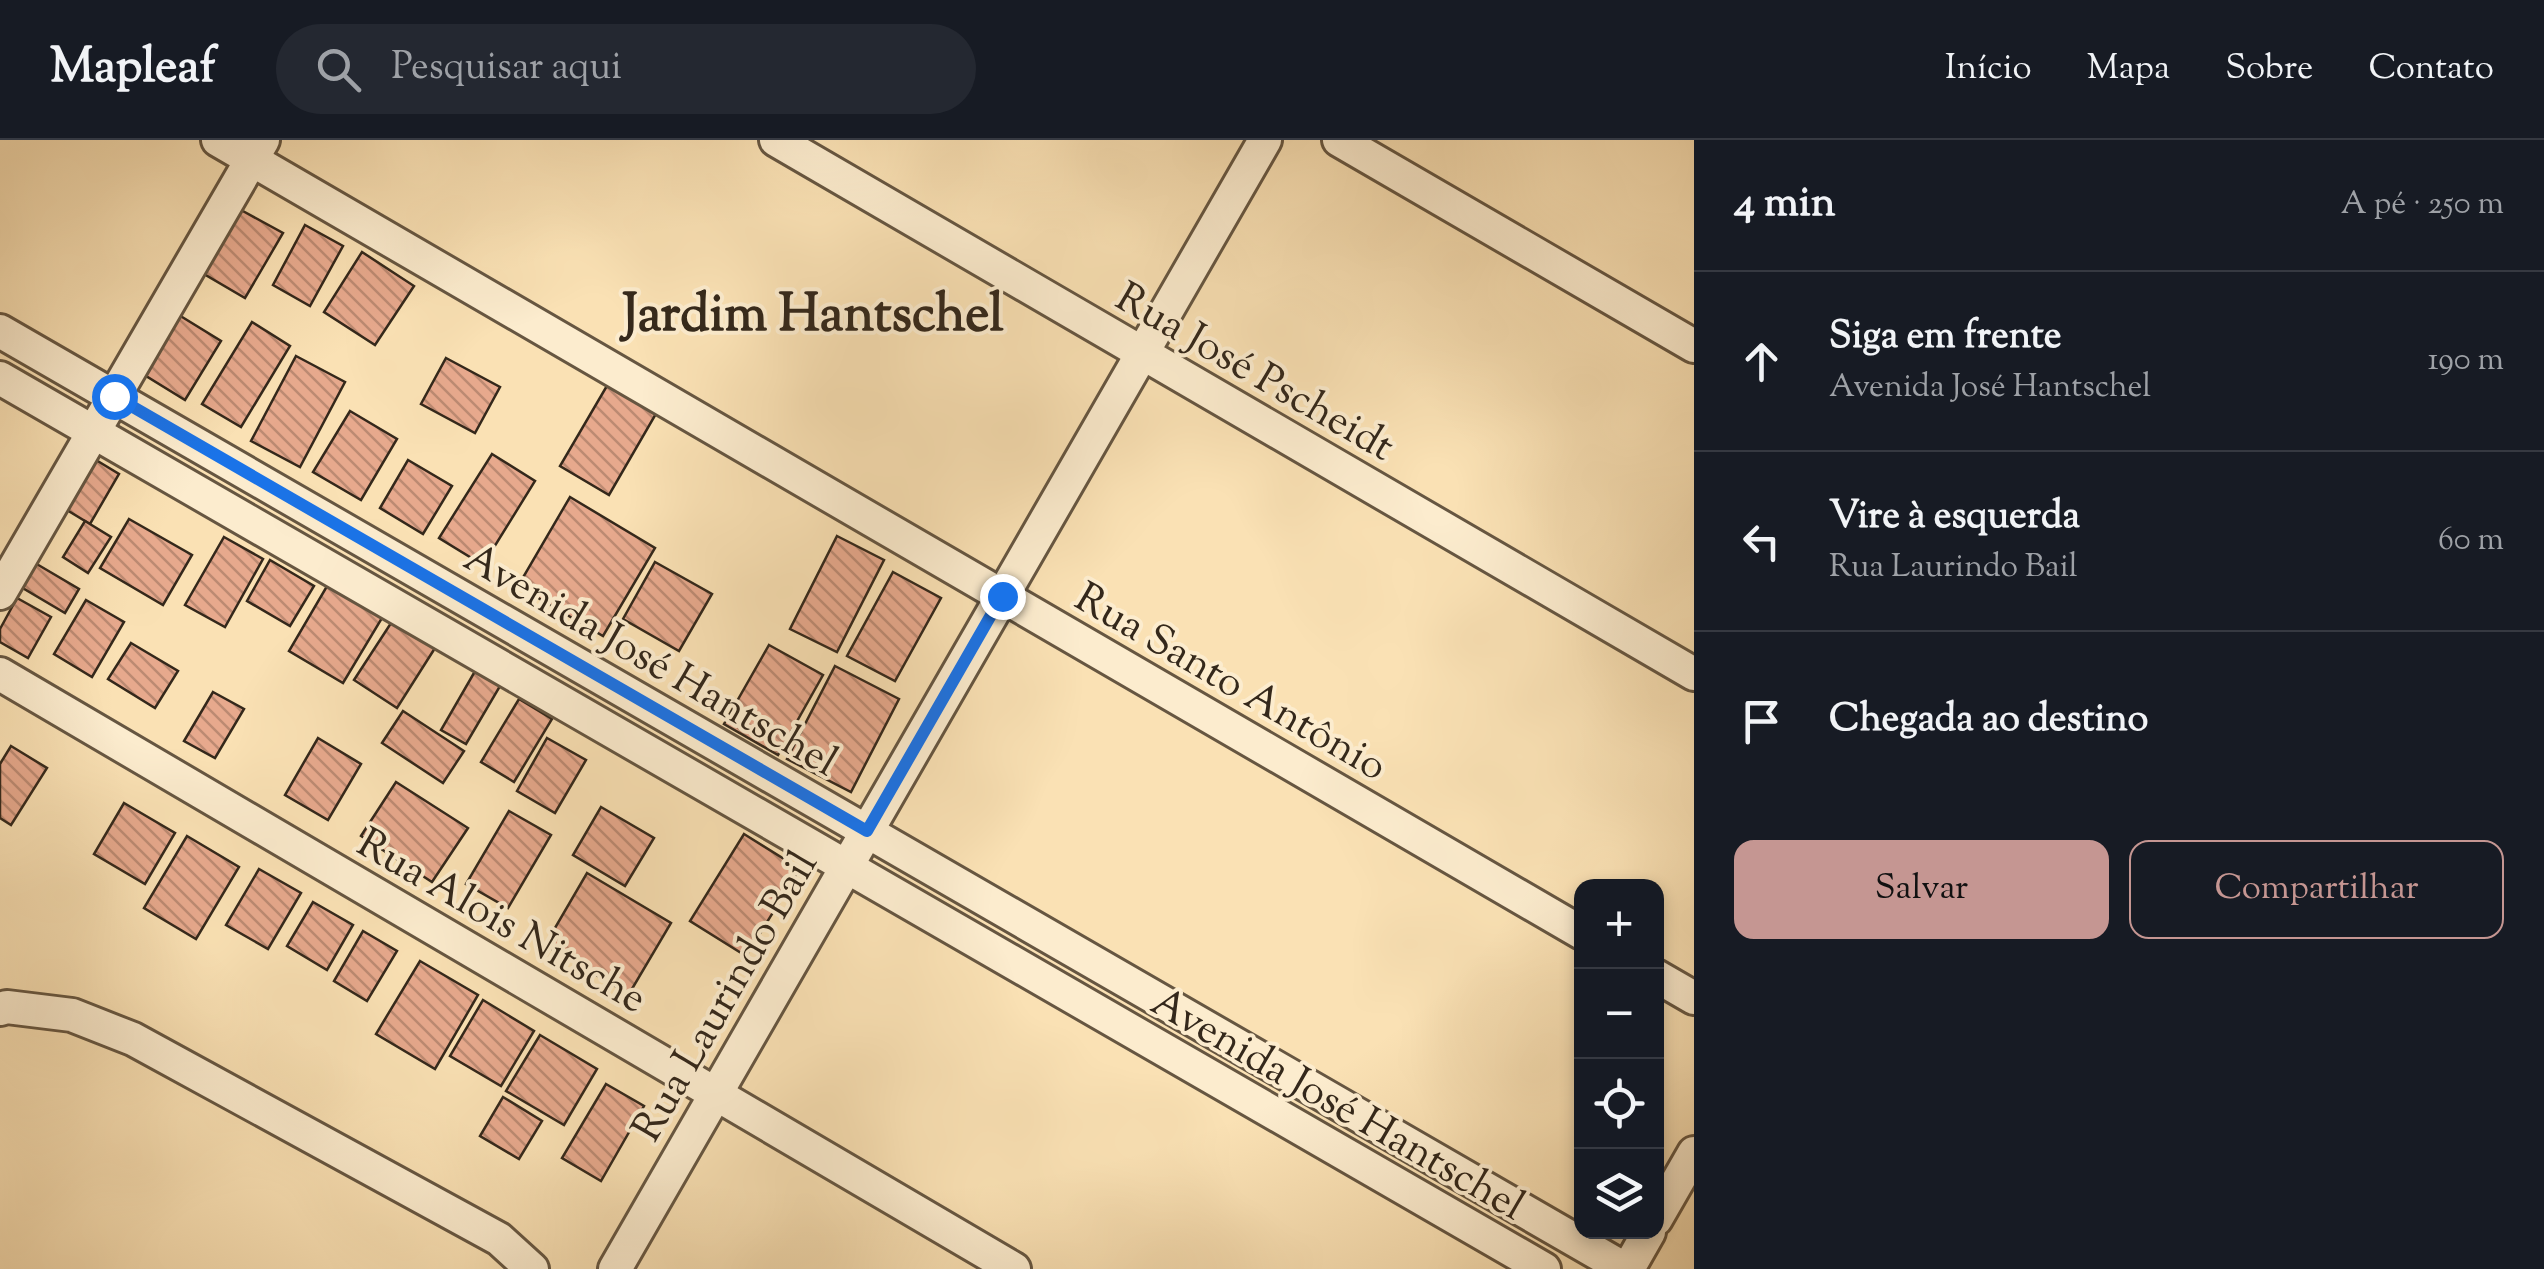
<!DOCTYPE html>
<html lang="pt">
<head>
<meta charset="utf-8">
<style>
	:root { --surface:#171b24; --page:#242831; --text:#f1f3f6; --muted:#9ea1a6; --line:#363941; --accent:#c59692 }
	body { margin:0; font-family:"Sorts Mill Goudy",serif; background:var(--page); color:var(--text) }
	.controls { position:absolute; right:30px; bottom:30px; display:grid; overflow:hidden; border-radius:20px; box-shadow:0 5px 15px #0003 }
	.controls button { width:90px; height:90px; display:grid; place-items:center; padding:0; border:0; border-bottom:2px solid var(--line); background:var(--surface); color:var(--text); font:50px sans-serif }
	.stop { position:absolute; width:30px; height:30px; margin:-22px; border:8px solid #1a73e8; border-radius:50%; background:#fff }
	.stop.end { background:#1a73e8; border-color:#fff; box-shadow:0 2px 10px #0008 }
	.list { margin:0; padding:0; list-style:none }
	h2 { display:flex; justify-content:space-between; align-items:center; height:130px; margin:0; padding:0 40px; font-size:42px }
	h2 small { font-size:32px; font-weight:400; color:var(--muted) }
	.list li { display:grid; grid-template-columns:65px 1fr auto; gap:30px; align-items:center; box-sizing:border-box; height:180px; padding:0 40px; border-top:2px solid var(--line) }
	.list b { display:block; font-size:38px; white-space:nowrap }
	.list p { margin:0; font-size:32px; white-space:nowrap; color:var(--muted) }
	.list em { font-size:32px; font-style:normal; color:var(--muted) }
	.actions { display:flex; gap:20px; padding:30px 40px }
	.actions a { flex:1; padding:22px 0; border:2px solid var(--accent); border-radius:20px; text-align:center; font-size:35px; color:var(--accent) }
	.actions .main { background:var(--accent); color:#111 }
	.icon { flex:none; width:55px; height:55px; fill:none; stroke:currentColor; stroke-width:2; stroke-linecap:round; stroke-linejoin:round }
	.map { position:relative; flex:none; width:1694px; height:1129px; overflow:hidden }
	header { display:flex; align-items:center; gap:60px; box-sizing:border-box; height:140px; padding:0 50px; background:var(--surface); border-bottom:2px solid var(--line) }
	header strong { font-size:48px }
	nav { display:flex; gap:55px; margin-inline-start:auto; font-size:35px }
	.search { width:700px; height:90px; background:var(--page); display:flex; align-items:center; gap:25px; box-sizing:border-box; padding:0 35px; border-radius:55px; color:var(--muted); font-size:38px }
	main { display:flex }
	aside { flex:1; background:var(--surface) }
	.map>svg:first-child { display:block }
</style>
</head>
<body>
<header>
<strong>Mapleaf</strong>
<div class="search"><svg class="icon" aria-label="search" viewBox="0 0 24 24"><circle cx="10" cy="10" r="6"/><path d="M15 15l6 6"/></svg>Pesquisar aqui</div>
<nav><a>Início</a><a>Mapa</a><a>Sobre</a><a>Contato</a></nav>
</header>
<main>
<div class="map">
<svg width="1694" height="1129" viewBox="0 0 1694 1129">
	<defs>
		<pattern id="building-back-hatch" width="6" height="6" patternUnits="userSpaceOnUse" patternTransform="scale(2.5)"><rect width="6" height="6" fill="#e7a98d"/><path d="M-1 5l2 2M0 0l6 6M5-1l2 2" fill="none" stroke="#bc8a72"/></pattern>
	</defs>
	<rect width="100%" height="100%" fill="#fae1b4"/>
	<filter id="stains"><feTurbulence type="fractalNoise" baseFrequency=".002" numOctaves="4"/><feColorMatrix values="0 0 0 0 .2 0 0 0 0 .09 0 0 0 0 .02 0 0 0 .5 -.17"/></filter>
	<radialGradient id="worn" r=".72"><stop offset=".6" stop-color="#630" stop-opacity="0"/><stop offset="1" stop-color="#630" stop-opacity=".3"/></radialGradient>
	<!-- building -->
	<g fill="url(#building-back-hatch)" stroke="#34281b" stroke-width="2.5">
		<polygon points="241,70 283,93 245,158 204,134"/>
		<polygon points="305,85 343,106 310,166 273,145"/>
		<polygon points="362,112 414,146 375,205 324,172"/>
		<polygon points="174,172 221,201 185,260 138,231"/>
		<polygon points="252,182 290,206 241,287 202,264"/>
		<polygon points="296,216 345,242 300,327 251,301"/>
		<polygon points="446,218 500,247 475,293 421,264"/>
		<polygon points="608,244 657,272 609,355 560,326"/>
		<polygon points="350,271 397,299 361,360 313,332"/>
		<polygon points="492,314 535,341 483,425 439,398"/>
		<polygon points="96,320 119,334 90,384 67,370"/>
		<polygon points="408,320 452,346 423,394 380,368"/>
		<polygon points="570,357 655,408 603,496 518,446"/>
		<polygon points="129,379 192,415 163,465 100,428"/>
		<polygon points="85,381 111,397 88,433 63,417"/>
		<polygon points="837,396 884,420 837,512 790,489"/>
		<polygon points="224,397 263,419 225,487 185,465"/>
		<polygon points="270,420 314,446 290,486 247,461"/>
		<polygon points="655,422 712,454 679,511 623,479"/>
		<polygon points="35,423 79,449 65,473 21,447"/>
		<polygon points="893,432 941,458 895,541 847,516"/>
		<polygon points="330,441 385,473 343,543 289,511"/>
		<polygon points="17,458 51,477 28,518 0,502 0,489"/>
		<polygon points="86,460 124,482 92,537 54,514"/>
		<polygon points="393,480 435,508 397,568 354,540"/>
		<polygon points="131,503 178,531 155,568 108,539"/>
		<polygon points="769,505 823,535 778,615 724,584"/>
		<polygon points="478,526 503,541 466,604 441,590"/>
		<polygon points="835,526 899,559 851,652 787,619"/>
		<polygon points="213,552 244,569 215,618 184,601"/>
		<polygon points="519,559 552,579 514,642 481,622"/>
		<polygon points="403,571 464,611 443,643 382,603"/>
		<polygon points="318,598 361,624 328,680 285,655"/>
		<polygon points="547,598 586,620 555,673 517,651"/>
		<polygon points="11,606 47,628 11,685 0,678 0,624"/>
		<polygon points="396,642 468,688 432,742 361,696"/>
		<polygon points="124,663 175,693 145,744 94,714"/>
		<polygon points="601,667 654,698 625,746 573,715"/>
		<polygon points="509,671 551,695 508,768 466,744"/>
		<polygon points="744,694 800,729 746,816 690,781"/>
		<polygon points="187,696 239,727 196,799 144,768"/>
		<polygon points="259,729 301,753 268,809 226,785"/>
		<polygon points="587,733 671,783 629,854 545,805"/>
		<polygon points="313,762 353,785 327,830 287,806"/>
		<polygon points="363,791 397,811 367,861 334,841"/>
		<polygon points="420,821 478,855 435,929 376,894"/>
		<polygon points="483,860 534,891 501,946 450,916"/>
		<polygon points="540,895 597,929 564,985 506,951"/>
		<polygon points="606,944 644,966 601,1041 562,1018"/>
		<polygon points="503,957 542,981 519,1019 480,996"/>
	</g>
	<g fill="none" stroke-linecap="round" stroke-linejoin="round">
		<!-- minor casing -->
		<g stroke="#665641" stroke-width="38">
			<g id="minor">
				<polyline points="218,0 1582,793"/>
				<polyline points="776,0 1694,534"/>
				<polyline points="1339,0 1694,206"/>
				<polyline points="0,191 1625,1129"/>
				<polyline points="0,238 1544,1129"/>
				<polyline points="0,453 263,0"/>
				<polyline points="0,534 1014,1129"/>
				<polyline points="1656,836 1694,858"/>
				<polyline points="0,869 7,867 72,875 133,899 499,1099 532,1129"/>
				<polyline points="1656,1079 1694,1013"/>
				<polyline points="615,1129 1265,0"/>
				<polyline points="1628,1129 1649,1092"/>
			</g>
		</g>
		<!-- minor -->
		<use href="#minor" stroke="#fcecce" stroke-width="32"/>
	</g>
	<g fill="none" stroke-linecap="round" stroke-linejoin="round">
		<!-- route -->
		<polyline stroke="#1a73e8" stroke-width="12" points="114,256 867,691 1002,456"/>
	</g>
	<g text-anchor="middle" stroke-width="8" stroke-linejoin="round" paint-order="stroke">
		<!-- street labels -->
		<g font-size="42" fill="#34281b" stroke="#fcecce">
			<text transform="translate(1256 230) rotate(30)" y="15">Rua José Pscheidt</text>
			<text transform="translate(652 518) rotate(30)" y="15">Avenida José Hantschel</text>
			<text transform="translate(1232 540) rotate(30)" y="15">Rua Santo Antônio</text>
			<text transform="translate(503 779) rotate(30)" y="15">Rua Alois Nitsche</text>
			<text transform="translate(723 855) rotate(-60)" y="15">Rua Laurindo Bail</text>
			<text transform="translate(1339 962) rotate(30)" y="15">Avenida José Hantschel</text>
		</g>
		<!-- district labels -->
		<g font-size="52" font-weight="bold" fill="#34281b" stroke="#fcecce">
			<text x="813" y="190">Jardim Hantschel</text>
		</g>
	</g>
	<rect width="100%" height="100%" filter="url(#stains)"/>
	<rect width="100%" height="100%" fill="url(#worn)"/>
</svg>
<div class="controls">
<button>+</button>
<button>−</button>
<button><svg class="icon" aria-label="locate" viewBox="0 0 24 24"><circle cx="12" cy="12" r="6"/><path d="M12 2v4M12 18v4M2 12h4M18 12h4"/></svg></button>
<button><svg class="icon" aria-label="layers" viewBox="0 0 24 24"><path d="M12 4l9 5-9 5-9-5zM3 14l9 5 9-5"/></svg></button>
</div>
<div class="stop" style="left:114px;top:256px"></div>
<div class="stop end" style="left:1002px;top:456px"></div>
</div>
<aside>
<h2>4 min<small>A pé · 250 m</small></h2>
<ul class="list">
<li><svg class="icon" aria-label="ahead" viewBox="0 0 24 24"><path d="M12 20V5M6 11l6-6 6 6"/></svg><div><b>Siga em frente</b><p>Avenida José Hantschel</p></div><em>190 m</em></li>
<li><svg class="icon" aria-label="left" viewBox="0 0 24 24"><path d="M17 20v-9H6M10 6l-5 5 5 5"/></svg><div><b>Vire à esquerda</b><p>Rua Laurindo Bail</p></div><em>60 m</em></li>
<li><svg class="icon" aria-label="arrive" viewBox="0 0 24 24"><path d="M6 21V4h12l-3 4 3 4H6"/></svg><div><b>Chegada ao destino</b></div></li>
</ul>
<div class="actions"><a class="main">Salvar</a><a>Compartilhar</a></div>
</aside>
</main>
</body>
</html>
